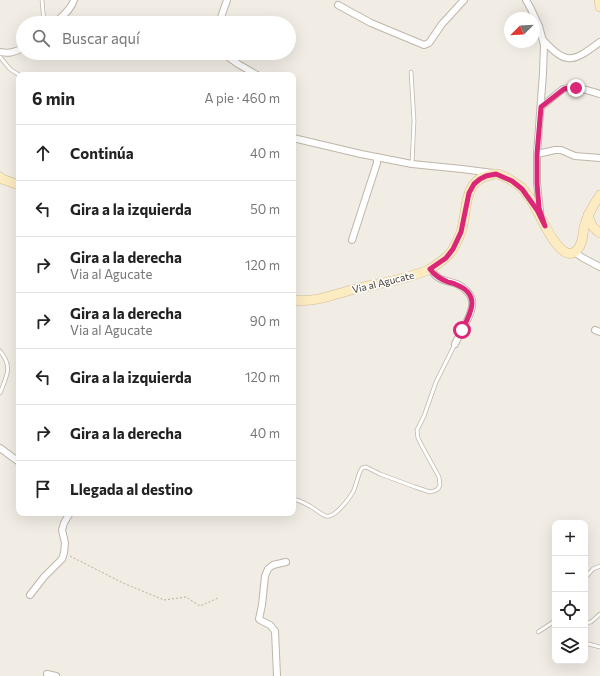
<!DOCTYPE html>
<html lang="es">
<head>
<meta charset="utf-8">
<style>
	:root { --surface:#fff; --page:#f6f6f6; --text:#222; --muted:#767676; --line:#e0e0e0 }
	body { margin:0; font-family:Commissioner,sans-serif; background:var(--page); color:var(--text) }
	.controls { position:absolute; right:12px; bottom:12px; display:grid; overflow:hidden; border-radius:8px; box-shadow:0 4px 16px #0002 }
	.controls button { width:36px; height:36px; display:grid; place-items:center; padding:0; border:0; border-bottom:1px solid var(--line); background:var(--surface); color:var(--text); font:20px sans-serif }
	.compass { position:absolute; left:504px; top:12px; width:36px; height:36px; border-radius:50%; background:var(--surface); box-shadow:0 4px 16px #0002; rotate:246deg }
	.stop { position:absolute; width:12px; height:12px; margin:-9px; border:3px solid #db2777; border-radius:50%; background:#fff }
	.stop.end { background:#db2777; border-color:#fff; box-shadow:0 1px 4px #0008 }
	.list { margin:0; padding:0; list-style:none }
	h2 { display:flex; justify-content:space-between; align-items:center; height:52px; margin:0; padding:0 16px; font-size:17px }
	h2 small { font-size:13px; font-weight:400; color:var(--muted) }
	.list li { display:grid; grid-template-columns:26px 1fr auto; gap:12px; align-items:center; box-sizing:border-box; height:56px; padding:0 16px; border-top:1px solid var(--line) }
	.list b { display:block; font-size:15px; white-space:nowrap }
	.list p { margin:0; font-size:13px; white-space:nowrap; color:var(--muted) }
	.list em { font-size:13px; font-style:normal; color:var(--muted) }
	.icon { flex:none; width:22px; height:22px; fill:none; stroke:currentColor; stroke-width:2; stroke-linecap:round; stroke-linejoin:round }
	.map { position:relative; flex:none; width:600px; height:676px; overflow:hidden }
	.search { position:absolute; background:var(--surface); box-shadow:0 4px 16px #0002; left:16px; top:16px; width:280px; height:44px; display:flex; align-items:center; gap:10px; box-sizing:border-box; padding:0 14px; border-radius:22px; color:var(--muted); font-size:15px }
	.panel { position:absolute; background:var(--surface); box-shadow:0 4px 16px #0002; left:16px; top:72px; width:280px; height:444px; border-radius:8px }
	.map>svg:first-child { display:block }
</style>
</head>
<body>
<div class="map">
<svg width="600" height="676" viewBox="0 0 600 676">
	<rect width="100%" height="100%" fill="#f1ece4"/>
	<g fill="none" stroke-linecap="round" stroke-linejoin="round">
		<!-- lane casing -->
		<g stroke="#bfb6aa" stroke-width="4.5">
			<g id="lane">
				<polyline points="42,0 44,23"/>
				<polyline points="0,57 10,69 19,75"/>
				<polyline points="411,72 414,121 412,164"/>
				<path d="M0 351C13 367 7 375 0 393"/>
				<path d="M293 499C301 501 309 505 316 510 319 512 322 515 326 516 335 518 349 499 353 492 357 484 357 476 362 468L366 467 380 474 415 487 430 492 434 491 438 489 440 485 439 477 422 446 418 438 417 430 424 416 436 382 455 344"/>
				<polyline points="585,578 593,569 600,566"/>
				<polyline points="585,623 591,622 600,614"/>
				<polyline points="538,632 555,621"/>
				<polyline points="585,643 600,647"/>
			</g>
		</g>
		<!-- street casing -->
		<g stroke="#bfb6aa" stroke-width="8">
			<g id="street">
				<polyline points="526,0 531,9 539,26 544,45 543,73 537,154 537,183 540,211"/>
				<polyline points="338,5 371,23 424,45 429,43 442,24 464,0"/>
				<path d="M55 23C62 16 71 10 74 0"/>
				<polyline points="219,23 227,0"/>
				<path d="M543 40C567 66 573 62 600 42"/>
				<path d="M0 52C9 54 15 52 23 48"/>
				<polyline points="223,53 238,64 257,75"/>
				<path d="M541 107 563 89C575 85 589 91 600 94"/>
				<polyline points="293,138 361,154 412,164 462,169 493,173"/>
				<polyline points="537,154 555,150 561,150 575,156 600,158"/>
				<polyline points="352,240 377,163 377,157"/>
				<polyline points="574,252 583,258 600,267"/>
				<path d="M430 269C440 282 443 279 457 284 465 288 474 296 472 306 471 317 460 333 455 344"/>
				<polyline points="595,330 600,332"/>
				<polyline points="0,448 19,462"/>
				<polyline points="30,595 44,577 62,559 64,553 65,543 62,530 64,523 70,513"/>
				<polyline points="47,674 56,676"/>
				<polyline points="277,676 275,631 270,625 260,620 259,619 262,605 265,576 268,569 273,565 286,562"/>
			</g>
		</g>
		<!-- secondary casing -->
		<g stroke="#d0bd95" stroke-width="10">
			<g id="secondary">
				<polyline points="599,0 600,7"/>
				<polyline points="0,177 2,179 19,185"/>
				<path d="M588 215C590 224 593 228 600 233"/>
				<path d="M293 300C314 303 335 294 355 289 379 283 405 280 428 270 436 266 449 256 453 249 456 244 459 238 461 232 468 212 462 180 490 175 492 174 494 174 496 174 503 174 517 184 522 188 527 194 534 204 537 211 543 221 562 266 577 250 584 243 582 233 585 224 588 214 594 204 600 195"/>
			</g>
		</g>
		<!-- path -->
		<polyline stroke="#beae98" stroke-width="1" stroke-dasharray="2 2" stroke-linecap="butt" points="70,556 123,583 164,600 186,597 200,606 218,598"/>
		<!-- lane -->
		<use href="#lane" stroke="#fff" stroke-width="3"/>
		<!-- street -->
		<use href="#street" stroke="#fff" stroke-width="6"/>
		<!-- secondary -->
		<use href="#secondary" stroke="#fdebc2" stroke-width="9"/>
	</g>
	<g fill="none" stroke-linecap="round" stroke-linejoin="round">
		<!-- route -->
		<path stroke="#db2777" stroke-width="5" d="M462 330C471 313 481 295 457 285 454 283 451 283 448 282 440 279 435 276 430 269L446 258 453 249 461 232 469 193 474 184 480 179 486 176 496 174 512 181 522 189 537 210 545 226 539 208 537 183V154L541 107 564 89 568 88H576"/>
	</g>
	<g text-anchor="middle" stroke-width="3" stroke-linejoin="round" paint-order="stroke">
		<!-- street labels -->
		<g font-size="10" fill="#433c34" stroke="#fff">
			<text transform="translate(383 282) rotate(-14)" y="4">Via al Agucate</text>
		</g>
	</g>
</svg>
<div class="controls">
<button>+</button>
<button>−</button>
<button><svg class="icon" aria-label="locate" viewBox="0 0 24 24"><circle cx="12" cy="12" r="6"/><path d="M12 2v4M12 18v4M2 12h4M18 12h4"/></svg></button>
<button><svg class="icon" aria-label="layers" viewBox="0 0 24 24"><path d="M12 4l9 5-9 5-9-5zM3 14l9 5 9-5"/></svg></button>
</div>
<svg class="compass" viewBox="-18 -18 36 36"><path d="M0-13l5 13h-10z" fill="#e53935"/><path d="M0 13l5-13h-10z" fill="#767676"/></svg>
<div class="stop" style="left:462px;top:330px"></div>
<div class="stop end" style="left:576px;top:88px"></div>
<div class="search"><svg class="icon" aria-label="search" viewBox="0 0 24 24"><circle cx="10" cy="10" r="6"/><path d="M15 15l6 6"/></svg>Buscar aquí</div>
<section class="panel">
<h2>6 min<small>A pie · 460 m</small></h2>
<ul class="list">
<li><svg class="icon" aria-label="ahead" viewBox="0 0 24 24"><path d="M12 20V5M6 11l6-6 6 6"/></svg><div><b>Continúa</b></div><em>40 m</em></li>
<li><svg class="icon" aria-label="left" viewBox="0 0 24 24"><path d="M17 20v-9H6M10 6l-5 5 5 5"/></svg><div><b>Gira a la izquierda</b></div><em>50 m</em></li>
<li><svg class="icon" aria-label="right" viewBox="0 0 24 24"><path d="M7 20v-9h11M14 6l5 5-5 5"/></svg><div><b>Gira a la derecha</b><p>Via al Agucate</p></div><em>120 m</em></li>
<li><svg class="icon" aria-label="right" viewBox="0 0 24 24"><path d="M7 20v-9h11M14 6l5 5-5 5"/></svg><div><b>Gira a la derecha</b><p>Via al Agucate</p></div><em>90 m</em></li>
<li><svg class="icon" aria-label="left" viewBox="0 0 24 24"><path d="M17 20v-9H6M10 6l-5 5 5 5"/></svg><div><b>Gira a la izquierda</b></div><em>120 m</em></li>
<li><svg class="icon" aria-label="right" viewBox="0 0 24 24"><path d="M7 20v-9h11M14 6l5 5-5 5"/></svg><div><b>Gira a la derecha</b></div><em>40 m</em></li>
<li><svg class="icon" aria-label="arrive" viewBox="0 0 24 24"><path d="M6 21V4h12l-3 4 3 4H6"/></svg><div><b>Llegada al destino</b></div></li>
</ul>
</section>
</div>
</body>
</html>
